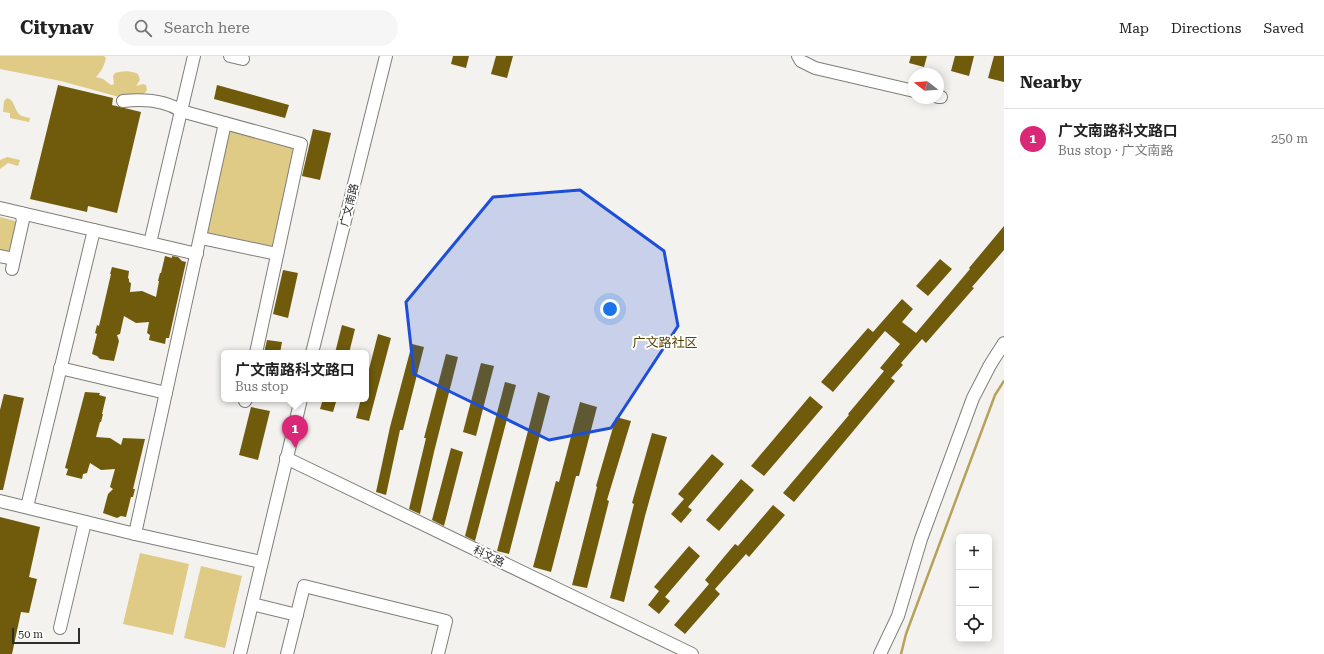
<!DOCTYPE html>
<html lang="en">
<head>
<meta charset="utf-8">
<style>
	:root { --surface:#fff; --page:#f6f6f6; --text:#222; --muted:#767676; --line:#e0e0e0; --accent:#db2777 }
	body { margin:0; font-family:"Roboto Serif","Noto Sans SC",serif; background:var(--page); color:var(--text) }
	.controls { position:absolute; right:12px; bottom:12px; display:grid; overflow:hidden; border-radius:6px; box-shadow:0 2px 10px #0003 }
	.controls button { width:36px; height:36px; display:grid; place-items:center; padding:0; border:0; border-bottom:1px solid var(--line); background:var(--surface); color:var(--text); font:20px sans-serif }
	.compass { position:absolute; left:908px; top:12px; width:36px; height:36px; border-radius:50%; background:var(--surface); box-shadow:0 2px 10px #0003; rotate:287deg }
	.scale { position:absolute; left:12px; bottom:10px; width:68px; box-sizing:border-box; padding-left:4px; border:2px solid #2d2d2b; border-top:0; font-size:11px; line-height:14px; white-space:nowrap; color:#2d2d2b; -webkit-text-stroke:3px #fff; paint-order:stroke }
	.you { position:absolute; left:610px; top:253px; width:14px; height:14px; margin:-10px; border:3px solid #fff; border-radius:50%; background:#1a73e8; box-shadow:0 0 0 6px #1a73e833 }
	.badge { display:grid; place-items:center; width:26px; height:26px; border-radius:50%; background:var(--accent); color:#fff; font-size:13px; font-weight:700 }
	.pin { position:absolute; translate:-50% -33px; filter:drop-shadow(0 1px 2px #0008) }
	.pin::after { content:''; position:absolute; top:21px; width:14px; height:12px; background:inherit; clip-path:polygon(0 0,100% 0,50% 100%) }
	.popup { position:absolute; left:221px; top:294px; width:148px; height:52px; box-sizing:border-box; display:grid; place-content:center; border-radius:6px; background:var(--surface); filter:drop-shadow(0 1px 3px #0005); font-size:13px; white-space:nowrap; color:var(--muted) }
	.popup b { font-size:15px; color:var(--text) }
	.popup::after { content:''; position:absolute; left:50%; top:100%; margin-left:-8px; border:8px solid transparent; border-top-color:var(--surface) }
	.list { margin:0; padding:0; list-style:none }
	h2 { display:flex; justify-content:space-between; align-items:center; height:52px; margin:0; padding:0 16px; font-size:17px }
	h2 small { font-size:13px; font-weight:400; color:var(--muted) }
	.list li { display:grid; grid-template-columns:26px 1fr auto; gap:12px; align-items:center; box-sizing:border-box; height:60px; padding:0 16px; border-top:1px solid var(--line) }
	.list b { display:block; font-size:15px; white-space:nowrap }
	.list p { margin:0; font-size:13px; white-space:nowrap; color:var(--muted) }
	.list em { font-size:13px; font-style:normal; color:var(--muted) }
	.icon { flex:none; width:22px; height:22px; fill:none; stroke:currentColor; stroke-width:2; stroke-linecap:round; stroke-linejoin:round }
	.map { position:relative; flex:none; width:1004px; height:598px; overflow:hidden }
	header { display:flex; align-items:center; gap:24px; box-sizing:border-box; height:56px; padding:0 20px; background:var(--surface); border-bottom:1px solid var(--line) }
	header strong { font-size:19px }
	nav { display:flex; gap:22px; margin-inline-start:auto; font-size:14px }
	.search { width:280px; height:36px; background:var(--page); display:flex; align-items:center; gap:10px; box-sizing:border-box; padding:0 14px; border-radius:22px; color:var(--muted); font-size:15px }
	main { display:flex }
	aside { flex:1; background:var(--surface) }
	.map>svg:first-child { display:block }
</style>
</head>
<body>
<header>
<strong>Citynav</strong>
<div class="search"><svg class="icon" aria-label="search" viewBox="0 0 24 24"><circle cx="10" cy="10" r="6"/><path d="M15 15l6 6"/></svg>Search here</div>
<nav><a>Map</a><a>Directions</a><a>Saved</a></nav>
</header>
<main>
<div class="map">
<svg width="1004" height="598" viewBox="0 0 1004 598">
	<rect width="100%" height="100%" fill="#f3f2ee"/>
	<!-- green -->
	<g fill="#dfca86">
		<path d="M0 0H104L106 2C104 10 101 16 96 21L103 23 111 29 114 28 113 20 115 17C123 15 130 14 138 18L140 24 136 30 143 28 146 29 147 34 143 39 119 41 61 25 0 13Z"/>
		<path d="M7 42C15 44 14 54 20 59 22 61 28 61 30 62L29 66 10 62V57L3 56 4 45Z"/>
		<polygon points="227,71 295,88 276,192 206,177"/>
		<polygon points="7,101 20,104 18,110 8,107 0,113 0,104"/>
		<polygon points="0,161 19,166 12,199 0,198"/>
		<polygon points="140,497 189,508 173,579 123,568"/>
		<polygon points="201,510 242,520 225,592 184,582"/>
	</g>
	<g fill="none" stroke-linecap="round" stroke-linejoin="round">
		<!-- stream -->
		<polyline stroke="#b7a25c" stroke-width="2.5" points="901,598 906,578 995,339 1004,325"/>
	</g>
	<!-- building -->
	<g fill="#6f5b0b">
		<polygon points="453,0 469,0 466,12 451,8"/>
		<polygon points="496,0 513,0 507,22 491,18"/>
		<polygon points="911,0 927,0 924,11 909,7"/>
		<polygon points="955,0 974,0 969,20 951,15"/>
		<polygon points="994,0 1004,0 1004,26 988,22"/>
		<polygon points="58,29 113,42 112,49 141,56 117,157 88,150 87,156 30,143"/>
		<polygon points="217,29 289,49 285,62 214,43"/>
		<polygon points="313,73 331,77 320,124 302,120"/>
		<polygon points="1004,170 1004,194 972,231 974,232 926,287 922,283 901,307 903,309 891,322 895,325 794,446 783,437 849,359 848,358 884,315 880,312 900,288 885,275 833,336 821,326 868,272 873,276 902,243 913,253 902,266 916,277 970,213 969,212"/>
		<polygon points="165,200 172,202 172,200 178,201 182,205 186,206 169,282 166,282 165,288 149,284 150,279 147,277 149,266 136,267 124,260 120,278 117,279 119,285 114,305 100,303 97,300 92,298 97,278 95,277 97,269 99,270 111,218 110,218 112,211 129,215 128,222 129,223 129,226 131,227 130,236 142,235 156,241 159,225 158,225 160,217 161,217"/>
		<polygon points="940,203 952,213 928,240 916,230"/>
		<polygon points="283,214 298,217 288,262 273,258"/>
		<polygon points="342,269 355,273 349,297 335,297"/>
		<polygon points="378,278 391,282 369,365 356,362 361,343 366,343 366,325"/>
		<polygon points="267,284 282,286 280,297 264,297"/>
		<polygon points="412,288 424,291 403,374 400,374 386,439 376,436 390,371"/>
		<polygon points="446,298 458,301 434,396 420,458 409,453 426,382 424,382"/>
		<polygon points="481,307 494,310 476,380 463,376"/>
		<polygon points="505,326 516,329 475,485 465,480"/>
		<polygon points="85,336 100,337 99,339 106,341 102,358 103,358 101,366 100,366 96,381 110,382 121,389 123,382 145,383 133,433 135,433 133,441 131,441 126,461 121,460 117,462 103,457 108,438 113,433 110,431 115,413 101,414 90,407 87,417 83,418 82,423 66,419 68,413 65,412"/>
		<polygon points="538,336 550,340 509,498 497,495"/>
		<polygon points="4,338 24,342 3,434 0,434 0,354"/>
		<polygon points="810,340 823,351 764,420 751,410"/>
		<polygon points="323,343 337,343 333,356 320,353"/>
		<polygon points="580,346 597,351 579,420 576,420 551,516 533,511 556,425 559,426"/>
		<polygon points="251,351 270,355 258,404 239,399"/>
		<polygon points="616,361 631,365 607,444 609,445 587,532 572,529 597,431 596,430"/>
		<polygon points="652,377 667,381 645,460 624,546 610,542 634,448 632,447"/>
		<polygon points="451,392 463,396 444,470 432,464"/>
		<polygon points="712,398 724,408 688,451 692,454 681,467 671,458 684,443 678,438"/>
		<polygon points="741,423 754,434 719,475 706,464"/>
		<polygon points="773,449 785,459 749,501 746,498 715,533 720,538 685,578 674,569 709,528 705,524 724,501 735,488 738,490"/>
		<polygon points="0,461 40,471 29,521 37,523 29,557 21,556 12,598 0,598"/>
		<polygon points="689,490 700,500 665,541 670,545 659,558 648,549 659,535 654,531"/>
	</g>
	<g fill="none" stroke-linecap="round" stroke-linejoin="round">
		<!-- minor casing -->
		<g stroke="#7f7e7a" stroke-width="14">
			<g id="minor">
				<polyline points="230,0 243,3"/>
				<polyline points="798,0 801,5 815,12 914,35"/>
				<polyline points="938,41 941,41"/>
				<path d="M123 45C142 43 165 44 181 55L301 88 256 297"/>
				<polyline points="0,152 197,198"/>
				<polyline points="201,182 277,198"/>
				<polyline points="150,187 194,0"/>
				<polyline points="0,200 14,203"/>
				<polyline points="12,213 23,164 21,157"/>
				<polyline points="312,297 386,0"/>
				<polyline points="60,312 166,337"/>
				<polyline points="245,345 246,343"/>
				<polyline points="286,402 692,598"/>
				<polyline points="0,445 135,478 261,506"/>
				<polyline points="27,451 94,174"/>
				<polyline points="135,478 225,67"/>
				<polyline points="252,548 297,559"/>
				<polyline points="60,572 85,466"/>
				<polyline points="240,598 301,343"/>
				<polyline points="287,598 304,530 446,565 438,598"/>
				<polyline points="880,598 898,560 921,483 973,342 990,309 1004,287"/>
			</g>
		</g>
		<!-- minor -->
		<use href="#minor" stroke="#fff" stroke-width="12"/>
	</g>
	<!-- marked area -->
	<path fill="#1d4ed8" fill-opacity="0.2" stroke="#1d4ed8" stroke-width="3" stroke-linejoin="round" d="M580 134 664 195 678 270 611 372 549 384 414 318 406 246 493 141Z"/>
	<g text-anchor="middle" stroke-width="4" stroke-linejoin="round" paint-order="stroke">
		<!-- street labels -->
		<g font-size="11" fill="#2d2d2b" stroke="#fff">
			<text transform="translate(349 149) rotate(-76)" y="4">广文南路</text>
			<text transform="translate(489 500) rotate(26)" y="4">科文路</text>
		</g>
		<!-- quarter labels -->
		<g font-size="13" fill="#564502" stroke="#fff">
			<text x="665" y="291">广文路社区</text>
		</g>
	</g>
</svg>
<div class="controls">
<button>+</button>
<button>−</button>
<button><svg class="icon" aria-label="locate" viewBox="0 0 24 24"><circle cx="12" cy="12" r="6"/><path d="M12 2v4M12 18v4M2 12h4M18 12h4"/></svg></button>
</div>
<svg class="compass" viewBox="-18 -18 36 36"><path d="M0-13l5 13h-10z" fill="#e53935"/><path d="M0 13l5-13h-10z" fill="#767676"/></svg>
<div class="scale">50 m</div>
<div class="you"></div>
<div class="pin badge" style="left:295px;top:392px">1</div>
<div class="popup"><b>广文南路科文路口</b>Bus stop</div>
</div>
<aside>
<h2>Nearby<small></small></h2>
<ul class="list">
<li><span class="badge">1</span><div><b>广文南路科文路口</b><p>Bus stop · 广文南路</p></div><em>250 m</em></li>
</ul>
</aside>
</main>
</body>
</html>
